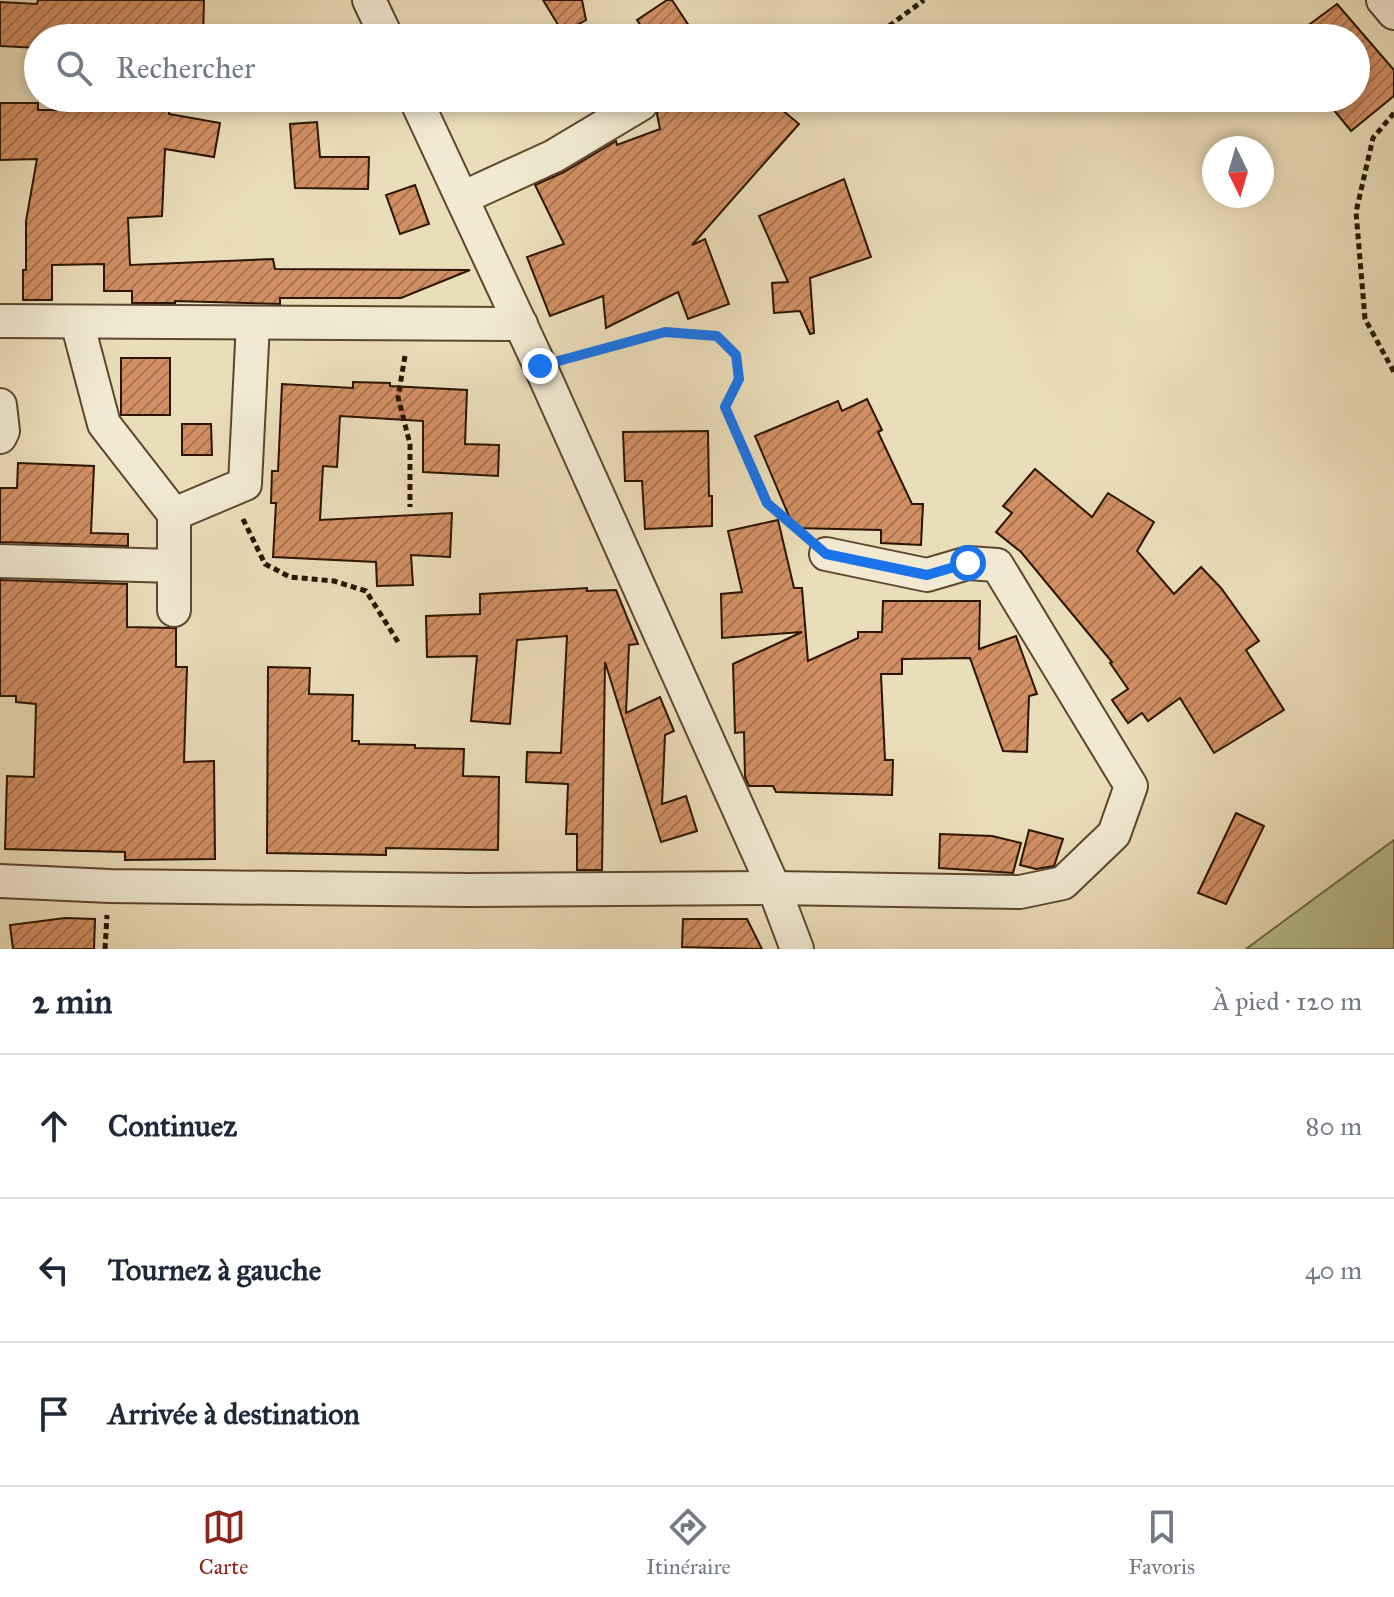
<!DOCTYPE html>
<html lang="fr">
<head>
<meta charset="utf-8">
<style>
	:root { --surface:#fff; --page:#f2f2f3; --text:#1f2937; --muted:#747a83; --line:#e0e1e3; --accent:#8f2418 }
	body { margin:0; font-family:"IM FELL Great Primer",serif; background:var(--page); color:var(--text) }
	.compass { position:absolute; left:1202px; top:136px; width:72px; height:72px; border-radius:50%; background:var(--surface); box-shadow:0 4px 12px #0003; rotate:175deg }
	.stop { position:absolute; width:24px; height:24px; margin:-18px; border:6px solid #1a73e8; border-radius:50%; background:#fff }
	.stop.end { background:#1a73e8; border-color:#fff; box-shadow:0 2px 8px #0008 }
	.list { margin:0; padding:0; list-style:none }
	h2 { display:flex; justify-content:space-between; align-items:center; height:104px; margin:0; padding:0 32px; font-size:34px }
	h2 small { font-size:26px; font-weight:400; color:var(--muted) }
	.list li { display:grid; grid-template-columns:52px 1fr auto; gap:24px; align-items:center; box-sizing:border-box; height:144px; padding:0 32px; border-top:2px solid var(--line) }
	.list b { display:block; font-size:30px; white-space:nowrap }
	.list em { font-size:26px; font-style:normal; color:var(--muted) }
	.icon { flex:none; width:44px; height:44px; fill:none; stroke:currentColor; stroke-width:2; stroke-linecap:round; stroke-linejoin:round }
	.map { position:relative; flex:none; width:1394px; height:949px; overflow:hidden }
	.search { position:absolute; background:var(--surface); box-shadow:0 4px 12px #0003; left:24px; right:24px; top:24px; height:88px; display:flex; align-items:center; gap:20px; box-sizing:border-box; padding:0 28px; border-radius:44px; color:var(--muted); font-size:30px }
	.sheet { height:536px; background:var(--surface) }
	nav { display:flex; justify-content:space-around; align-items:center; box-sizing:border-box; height:112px; border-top:2px solid var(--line); background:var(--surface); font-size:22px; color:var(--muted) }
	nav a { display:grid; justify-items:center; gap:4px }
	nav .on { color:var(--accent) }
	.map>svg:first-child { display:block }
</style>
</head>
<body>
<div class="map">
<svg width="1394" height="949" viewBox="0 0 1394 949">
	<defs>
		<pattern id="building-hatch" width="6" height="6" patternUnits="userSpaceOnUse" patternTransform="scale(2)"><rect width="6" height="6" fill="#d18f63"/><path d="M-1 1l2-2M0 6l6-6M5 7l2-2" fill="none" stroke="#aa744f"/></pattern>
	</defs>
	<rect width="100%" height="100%" fill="#eaddb9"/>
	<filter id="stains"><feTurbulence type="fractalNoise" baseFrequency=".0025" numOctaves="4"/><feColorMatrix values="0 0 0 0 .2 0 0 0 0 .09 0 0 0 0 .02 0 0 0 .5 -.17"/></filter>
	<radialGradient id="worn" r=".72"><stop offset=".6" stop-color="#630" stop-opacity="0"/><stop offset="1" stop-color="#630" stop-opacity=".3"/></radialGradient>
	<!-- grass -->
	<polygon fill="#b8c08e" stroke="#726a47" stroke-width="2" points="1394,840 1394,949 1246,949"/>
	<!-- building -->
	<g fill="url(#building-hatch)" stroke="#2c1500" stroke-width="2">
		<polygon points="38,0 204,0 203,38 38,38 38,48 0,46 0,2 37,4"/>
		<polygon points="543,0 582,0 586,20 563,33"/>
		<polygon points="667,0 672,0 697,38 649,38 637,20"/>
		<polygon points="1337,4 1394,70 1394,96 1351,131 1324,98 1356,98 1356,38 1291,38"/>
		<polygon points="695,98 768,98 799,124 692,245 705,239 729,304 688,319 678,292 606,328 603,296 550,316 527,257 564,244 535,185 564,172 616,141 617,145 660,129 657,114 659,106"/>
		<polygon points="0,103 38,103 38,110 97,110 97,106 124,106 124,108 169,107 169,114 220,123 214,157 165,149 162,216 128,218 130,265 273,259 275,269 470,270 401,298 280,298 280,304 175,301 175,303 132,303 132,291 104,291 104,264 52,265 52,300 23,300 23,270 26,270 26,221 37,159 0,160"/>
		<polygon points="317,122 320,157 369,157 368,189 295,188 290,124"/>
		<polygon points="844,179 871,257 810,278 814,333 810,334 800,311 774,313 772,283 788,282 759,216"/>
		<polygon points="415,185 429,224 400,234 386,195"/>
		<rect x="121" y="358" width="49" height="57"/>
		<polygon points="353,382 390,383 390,386 467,390 465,444 499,445 498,476 423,472 423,421 340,416 337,467 323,466 320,520 452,513 450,557 411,555 413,585 377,586 376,562 273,557 276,503 271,503 272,471 278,471 282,384 353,388"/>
		<polygon points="867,399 882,430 878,432 912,504 923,504 921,545 881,543 881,530 794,528 755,436 838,401 842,411"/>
		<polygon points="182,424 211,424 212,455 182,455"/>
		<polygon points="708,431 709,496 712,496 712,526 645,529 642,481 625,481 623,432"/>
		<polygon points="18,463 94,466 91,533 128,534 128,546 0,542 0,488 17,488"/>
		<polygon points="1035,469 1092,517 1108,493 1154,522 1137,551 1174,594 1201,567 1221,588 1259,641 1246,650 1284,710 1214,753 1180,698 1148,721 1142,713 1128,723 1112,700 1128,689 1110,663 1112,662 1021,552 996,532 1012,513 1003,506"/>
		<polygon points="778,520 794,588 802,588 808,661 858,638 858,632 882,632 883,601 980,601 979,649 1016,636 1037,694 1029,696 1027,752 1003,751 970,658 902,659 902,674 881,674 885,760 893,760 892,795 776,792 773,786 749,786 745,777 744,732 735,733 733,664 802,632 722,638 721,594 742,592 728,531"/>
		<polygon points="0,580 127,584 127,627 176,628 176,667 187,667 184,762 214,761 215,859 125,860 125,852 5,849 7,776 34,777 36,704 16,702 16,696 0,696"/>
		<polygon points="587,588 587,591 616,590 638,644 629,645 626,713 660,697 674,731 665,735 662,804 686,796 697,831 661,842 605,662 602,870 577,870 577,834 566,834 568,784 526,782 527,752 561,753 567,636 517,640 510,724 471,721 477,656 427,657 426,616 480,614 480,594"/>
		<polygon points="268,667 310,668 309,694 353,695 352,741 359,741 359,744 415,745 415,748 464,749 463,776 499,777 498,850 386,848 386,855 267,853"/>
		<polygon points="1236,813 1264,826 1226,904 1198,893"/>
		<polygon points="1029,830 1063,839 1054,866 1036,869 1020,865"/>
		<polygon points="940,834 992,836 1021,843 1013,873 939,868"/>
		<polygon points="65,918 95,919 94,949 13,949 10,925"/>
		<polygon points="683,919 747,919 762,949 682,947"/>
	</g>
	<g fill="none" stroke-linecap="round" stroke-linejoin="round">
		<!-- minor casing -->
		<g stroke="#5c472e" stroke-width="36">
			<g id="minor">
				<polyline points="369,0 387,38"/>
				<polyline points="1383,0 1394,13"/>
				<polyline points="415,98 540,366 774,888 797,949"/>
				<polyline points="462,198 554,156 641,104"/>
				<polyline points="0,321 521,324"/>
				<polyline points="77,322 104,424 174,514 174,610"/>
				<polyline points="0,405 3,431 0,437"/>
				<polyline points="174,514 245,484 253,323"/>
				<polyline points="0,561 174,566"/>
				<polyline points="0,881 110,886 468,890 774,888 1020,892 1063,883 1114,834 1131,786 997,565 968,563 927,575 826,554"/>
			</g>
		</g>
		<!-- path -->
		<g stroke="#2c1500" stroke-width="5" stroke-dasharray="6 4" stroke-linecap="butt">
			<polyline points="873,38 924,0"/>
			<polyline points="1394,113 1373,138 1356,212 1365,319 1394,372"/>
			<polyline points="405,356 398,397 410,444 410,507"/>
			<polyline points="572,358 665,332 717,336 736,355 739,379 725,407 767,503 802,534"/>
			<polyline points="243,519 265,564 290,577 334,581 366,591 400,645"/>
			<polyline points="105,949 107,915"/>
		</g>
		<!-- minor -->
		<use href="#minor" stroke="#f1e9d2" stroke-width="32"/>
	</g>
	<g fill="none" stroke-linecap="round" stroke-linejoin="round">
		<!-- route -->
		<polyline stroke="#1a73e8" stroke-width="10" points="540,366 665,332 717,336 736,355 739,379 725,407 767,503 826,554 927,575 968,563"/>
	</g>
	<rect width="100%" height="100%" filter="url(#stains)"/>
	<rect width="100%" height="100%" fill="url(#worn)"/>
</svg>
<svg class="compass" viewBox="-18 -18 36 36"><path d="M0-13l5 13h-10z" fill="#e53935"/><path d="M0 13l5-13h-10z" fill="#747a83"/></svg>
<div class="stop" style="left:968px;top:563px"></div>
<div class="stop end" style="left:540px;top:366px"></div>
<div class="search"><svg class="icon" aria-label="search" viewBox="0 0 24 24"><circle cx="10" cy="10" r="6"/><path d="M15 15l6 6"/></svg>Rechercher</div>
</div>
<section class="sheet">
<h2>2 min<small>À pied · 120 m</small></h2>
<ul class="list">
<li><svg class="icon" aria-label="ahead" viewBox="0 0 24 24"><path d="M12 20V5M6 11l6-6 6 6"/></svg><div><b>Continuez</b></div><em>80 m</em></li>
<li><svg class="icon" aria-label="left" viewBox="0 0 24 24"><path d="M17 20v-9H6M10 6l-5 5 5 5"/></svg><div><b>Tournez à gauche</b></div><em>40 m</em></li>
<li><svg class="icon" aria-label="arrive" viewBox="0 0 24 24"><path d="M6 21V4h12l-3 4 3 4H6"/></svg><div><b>Arrivée à destination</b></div></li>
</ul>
</section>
<nav>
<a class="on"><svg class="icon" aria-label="map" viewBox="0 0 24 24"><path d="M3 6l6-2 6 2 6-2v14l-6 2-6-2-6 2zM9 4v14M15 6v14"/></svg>Carte</a>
<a><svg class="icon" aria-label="directions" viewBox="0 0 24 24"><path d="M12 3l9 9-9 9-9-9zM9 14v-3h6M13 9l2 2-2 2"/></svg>Itinéraire</a>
<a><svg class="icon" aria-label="saved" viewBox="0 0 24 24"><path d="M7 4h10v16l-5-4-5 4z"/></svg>Favoris</a>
</nav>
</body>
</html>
